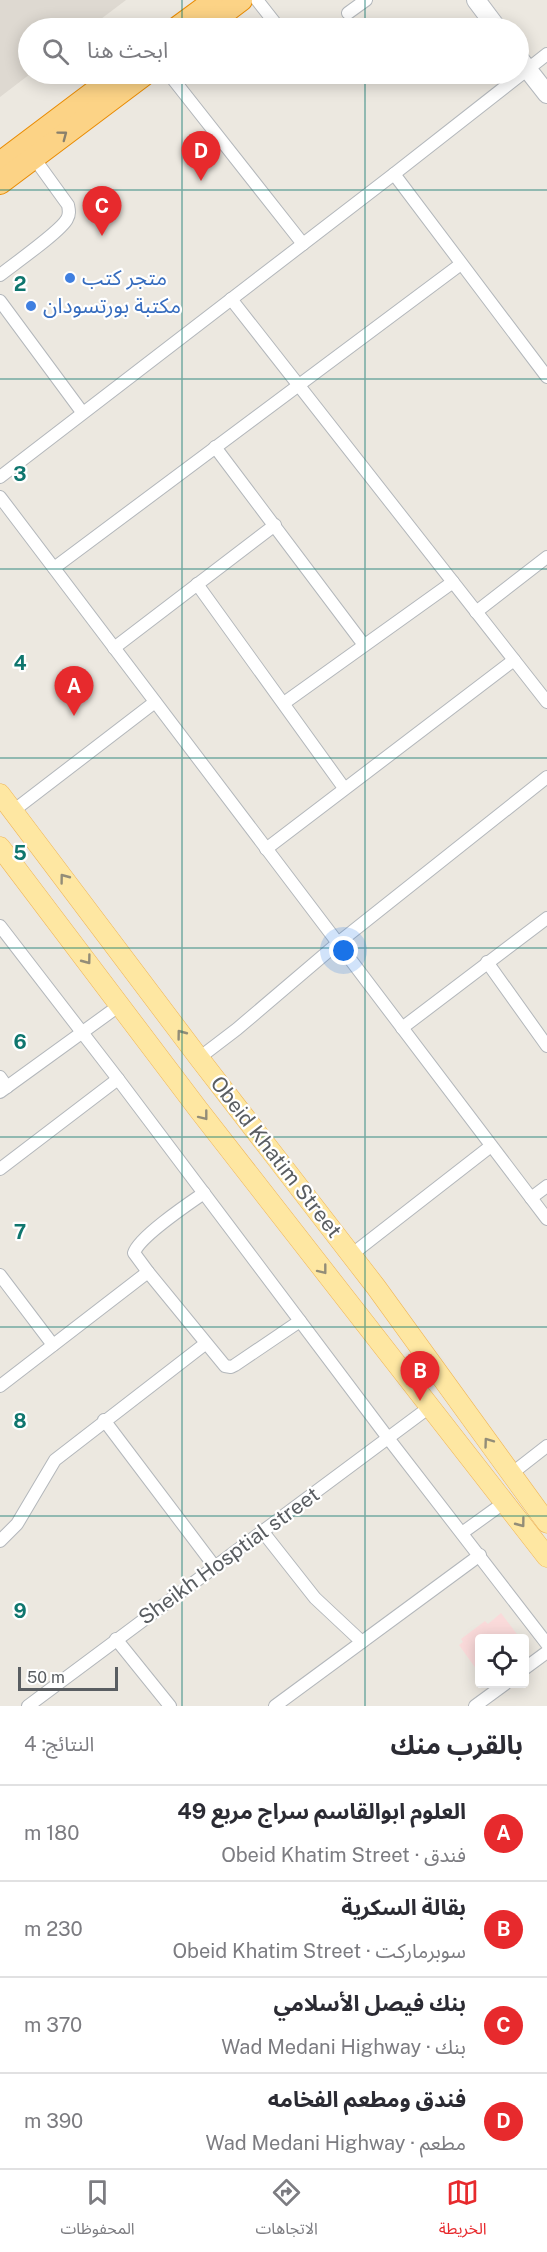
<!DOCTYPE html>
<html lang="ar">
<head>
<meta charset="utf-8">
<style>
	:root { --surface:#fff; --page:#f2f2f3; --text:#2b2b33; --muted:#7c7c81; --line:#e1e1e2; --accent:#e72a2d }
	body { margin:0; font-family:"Public Sans","Noto Sans Arabic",sans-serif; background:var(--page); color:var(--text); direction:rtl }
	.controls { position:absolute; right:18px; bottom:18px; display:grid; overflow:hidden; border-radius:6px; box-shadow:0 3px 15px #0003 }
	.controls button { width:54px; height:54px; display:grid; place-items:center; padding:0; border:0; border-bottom:2px solid var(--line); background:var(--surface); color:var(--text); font:30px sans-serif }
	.scale { position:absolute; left:18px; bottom:15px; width:100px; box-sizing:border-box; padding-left:6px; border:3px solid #595d61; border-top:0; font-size:16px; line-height:21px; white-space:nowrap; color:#595d61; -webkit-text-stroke:4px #fff; paint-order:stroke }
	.you { position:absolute; left:344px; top:951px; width:21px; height:21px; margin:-15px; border:4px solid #fff; border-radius:50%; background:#1a73e8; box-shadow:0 0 0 9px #1a73e833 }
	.badge { display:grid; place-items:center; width:39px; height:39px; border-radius:50%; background:var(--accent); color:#fff; font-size:20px; font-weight:700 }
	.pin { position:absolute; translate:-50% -50px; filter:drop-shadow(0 2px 3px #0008) }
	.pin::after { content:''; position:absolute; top:32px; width:21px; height:18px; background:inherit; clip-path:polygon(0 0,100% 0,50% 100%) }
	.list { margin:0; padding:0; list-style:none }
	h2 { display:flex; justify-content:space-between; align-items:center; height:78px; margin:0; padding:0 24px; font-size:26px }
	h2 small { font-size:20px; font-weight:400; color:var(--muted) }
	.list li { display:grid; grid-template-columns:39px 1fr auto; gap:18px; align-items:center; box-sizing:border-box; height:96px; padding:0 24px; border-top:2px solid var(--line) }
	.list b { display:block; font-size:22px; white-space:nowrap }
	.list p { margin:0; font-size:20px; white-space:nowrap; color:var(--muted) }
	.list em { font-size:20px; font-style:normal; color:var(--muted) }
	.icon { flex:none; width:33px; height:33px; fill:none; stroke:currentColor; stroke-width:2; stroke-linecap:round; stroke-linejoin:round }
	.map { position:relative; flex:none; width:547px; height:1706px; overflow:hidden; direction:ltr }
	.search { position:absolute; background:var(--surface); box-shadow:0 3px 15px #0003; left:18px; right:18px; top:18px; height:66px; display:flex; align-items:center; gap:15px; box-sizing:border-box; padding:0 21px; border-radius:33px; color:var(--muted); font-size:22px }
	.sheet { height:462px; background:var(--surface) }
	nav { display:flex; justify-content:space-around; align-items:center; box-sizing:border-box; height:84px; border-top:2px solid var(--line); background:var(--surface); font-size:16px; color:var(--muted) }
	nav a { display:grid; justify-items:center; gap:3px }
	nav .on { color:var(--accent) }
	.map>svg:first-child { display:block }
</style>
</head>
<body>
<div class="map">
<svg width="547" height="1706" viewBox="0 0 547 1706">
	<rect width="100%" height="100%" fill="#ece8e0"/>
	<!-- education -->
	<polygon fill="#ded9d1" points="0,0 126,0 89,28 28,28 28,74 30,74 0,97"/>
	<!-- medical -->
	<polygon fill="#fadada" points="501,1613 519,1637 480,1638 479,1673 459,1645 463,1642 461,1639 485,1621 488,1624"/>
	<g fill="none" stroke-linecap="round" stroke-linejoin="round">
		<!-- street casing -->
		<g stroke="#b3b7bb" stroke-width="14">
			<g id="street">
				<polyline points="257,0 279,28"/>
				<polyline points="348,13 366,0"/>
				<polyline points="169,74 303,244"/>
				<polyline points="394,174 547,377"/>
				<path d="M0 275C14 264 61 231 67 219 70 214 69 210 68 205L34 158"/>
				<polyline points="231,299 547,702"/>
				<polyline points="0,301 82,412"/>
				<polyline points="215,447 364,645"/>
				<polyline points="0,477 394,174 547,54"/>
				<polyline points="0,497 547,1219"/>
				<polyline points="54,568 461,264"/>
				<polyline points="197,584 344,788"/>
				<polyline points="476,612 547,557"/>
				<polyline points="114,648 275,525"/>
				<polyline points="284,703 453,582"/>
				<polyline points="13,811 155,702"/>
				<polyline points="266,849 514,660"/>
				<polyline points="0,926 118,1079 388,1438 547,1644"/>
				<polyline points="487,962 547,1046"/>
				<polyline points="402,1028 547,918"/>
				<polyline points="199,1058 237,1029 338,943 547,777"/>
				<polyline points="0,1077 7,1087"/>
				<polyline points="0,1092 120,1005"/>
				<polyline points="0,1169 118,1079"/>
				<polyline points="531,1198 547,1186"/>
				<polyline points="351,1255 491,1146"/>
				<path d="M148 1272 134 1253C139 1237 188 1204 204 1193"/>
				<polyline points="0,1275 53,1345"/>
				<polyline points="0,1386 148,1272 225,1366 231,1367 235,1365 300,1321"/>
				<polyline points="104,1420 215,1567"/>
				<polyline points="511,1474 547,1446"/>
				<polyline points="263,1532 315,1598 362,1642"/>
				<polyline points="462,1533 505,1502"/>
				<polyline points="0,1541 17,1524 55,1460 205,1344"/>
				<polyline points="116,1639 170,1706"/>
				<polyline points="524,1669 547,1652"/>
				<polyline points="28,1706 431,1406"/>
				<polyline points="275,1706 480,1555"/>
				<polyline points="475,1706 505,1684"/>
			</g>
		</g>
		<!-- secondary casing -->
		<g stroke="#b4b8bd" stroke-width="20">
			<g id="secondary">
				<polyline points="476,0 497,28"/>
				<polyline points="518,57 547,94"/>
			</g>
		</g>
		<!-- primary casing -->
		<g stroke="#f0b555" stroke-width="21">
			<g id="primary">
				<polyline points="0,794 199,1058 376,1287 547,1523"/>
				<polyline points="0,847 198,1109 547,1557"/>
			</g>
		</g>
		<!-- highway casing -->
		<g stroke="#e98b02" stroke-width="24">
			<g id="highway">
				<polyline points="177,28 215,0"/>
				<polyline points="204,28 241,0"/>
				<polyline points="0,163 118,74"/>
				<polyline points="0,183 145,74"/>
			</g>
		</g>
		<!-- street -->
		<use href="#street" stroke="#fff" stroke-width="12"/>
		<!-- secondary -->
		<use href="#secondary" stroke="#fff" stroke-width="18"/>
		<!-- primary -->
		<use href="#primary" stroke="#fee7a2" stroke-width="20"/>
		<!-- highway -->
		<use href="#highway" stroke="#fcd386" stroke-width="22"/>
	</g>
	<!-- one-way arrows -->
	<defs><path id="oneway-chevron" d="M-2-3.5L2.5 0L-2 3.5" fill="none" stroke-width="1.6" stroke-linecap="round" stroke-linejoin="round" transform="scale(1.5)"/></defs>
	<use stroke="#8a806c" href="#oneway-chevron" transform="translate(63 135) rotate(-37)"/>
	<g stroke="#938d78">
		<use href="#oneway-chevron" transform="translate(64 878) rotate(-127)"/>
		<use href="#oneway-chevron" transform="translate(87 960) rotate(53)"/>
		<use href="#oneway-chevron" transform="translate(181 1034) rotate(-127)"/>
		<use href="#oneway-chevron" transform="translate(204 1116) rotate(52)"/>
		<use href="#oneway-chevron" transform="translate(323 1270) rotate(52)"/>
		<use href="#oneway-chevron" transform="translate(488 1442) rotate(-126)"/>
		<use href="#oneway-chevron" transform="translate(521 1523) rotate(53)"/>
	</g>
	<!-- grid -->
	<path fill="none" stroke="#0f766e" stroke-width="1.5" stroke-opacity="0.55" d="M182 0V28M365 0V28M182 74V1706M365 74V1706M0 190H547M0 379H547M0 569H547M0 758H547M0 948H547M0 1137H547M0 1327H547M0 1516H547"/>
	<!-- markers -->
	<g fill="#3f7fe0" stroke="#fff" stroke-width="2">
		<circle cx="70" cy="278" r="6"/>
		<circle cx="31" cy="306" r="6"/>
	</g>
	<g text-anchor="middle" stroke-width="4.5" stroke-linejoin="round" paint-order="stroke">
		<!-- shop labels -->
		<g font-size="21" fill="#366cbe" stroke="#fff" text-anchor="start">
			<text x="82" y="285">متجر كتب</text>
			<text x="43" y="313">مكتبة بورتسودان</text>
		</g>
		<!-- street labels -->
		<g font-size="21" fill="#595d61" stroke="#fff">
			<text transform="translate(276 1157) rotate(52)" y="7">Obeid Khatim Street</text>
			<text transform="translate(229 1556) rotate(-36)" y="7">Sheikh Hosptial street</text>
		</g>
	</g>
	<g font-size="20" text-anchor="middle" font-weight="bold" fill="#0f766e" stroke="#fff" stroke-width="4.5" stroke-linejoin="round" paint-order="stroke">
		<text x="20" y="291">2</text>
		<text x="20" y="481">3</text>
		<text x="20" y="670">4</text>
		<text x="20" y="860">5</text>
		<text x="20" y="1049">6</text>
		<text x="20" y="1239">7</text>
		<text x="20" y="1428">8</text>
		<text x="20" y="1618">9</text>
	</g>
</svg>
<div class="controls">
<button><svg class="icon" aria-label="locate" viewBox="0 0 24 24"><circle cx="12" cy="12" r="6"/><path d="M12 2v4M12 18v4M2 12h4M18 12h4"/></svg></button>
</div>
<div class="scale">50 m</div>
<div class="you"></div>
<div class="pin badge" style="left:74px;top:716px">A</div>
<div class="pin badge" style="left:420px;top:1401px">B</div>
<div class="pin badge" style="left:102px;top:236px">C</div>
<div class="pin badge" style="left:201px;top:181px">D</div>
<div class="search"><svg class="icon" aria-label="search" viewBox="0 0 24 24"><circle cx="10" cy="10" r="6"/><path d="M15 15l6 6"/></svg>ابحث هنا</div>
</div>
<section class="sheet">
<h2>بالقرب منك<small>النتائج: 4</small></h2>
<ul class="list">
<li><span class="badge">A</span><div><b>العلوم ابوالقاسم سراج مربع 49</b><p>فندق · Obeid Khatim Street</p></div><em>180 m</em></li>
<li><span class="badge">B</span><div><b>بقالة السكرية</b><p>سوبرماركت · Obeid Khatim Street</p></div><em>230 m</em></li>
<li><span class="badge">C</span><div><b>بنك فيصل الأسلامي</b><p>بنك · Wad Medani Highway</p></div><em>370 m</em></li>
<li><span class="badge">D</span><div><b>فندق ومطعم الفخامه</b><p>مطعم · Wad Medani Highway</p></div><em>390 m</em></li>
</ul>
</section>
<nav>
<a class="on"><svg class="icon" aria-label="map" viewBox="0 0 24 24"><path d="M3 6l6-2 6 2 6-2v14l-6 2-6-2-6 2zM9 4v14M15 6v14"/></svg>الخريطة</a>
<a><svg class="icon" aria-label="directions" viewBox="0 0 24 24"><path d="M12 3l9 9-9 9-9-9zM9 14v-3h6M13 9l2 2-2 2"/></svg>الاتجاهات</a>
<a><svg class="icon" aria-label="saved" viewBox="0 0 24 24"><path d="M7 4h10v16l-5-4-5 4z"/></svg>المحفوظات</a>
</nav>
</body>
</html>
